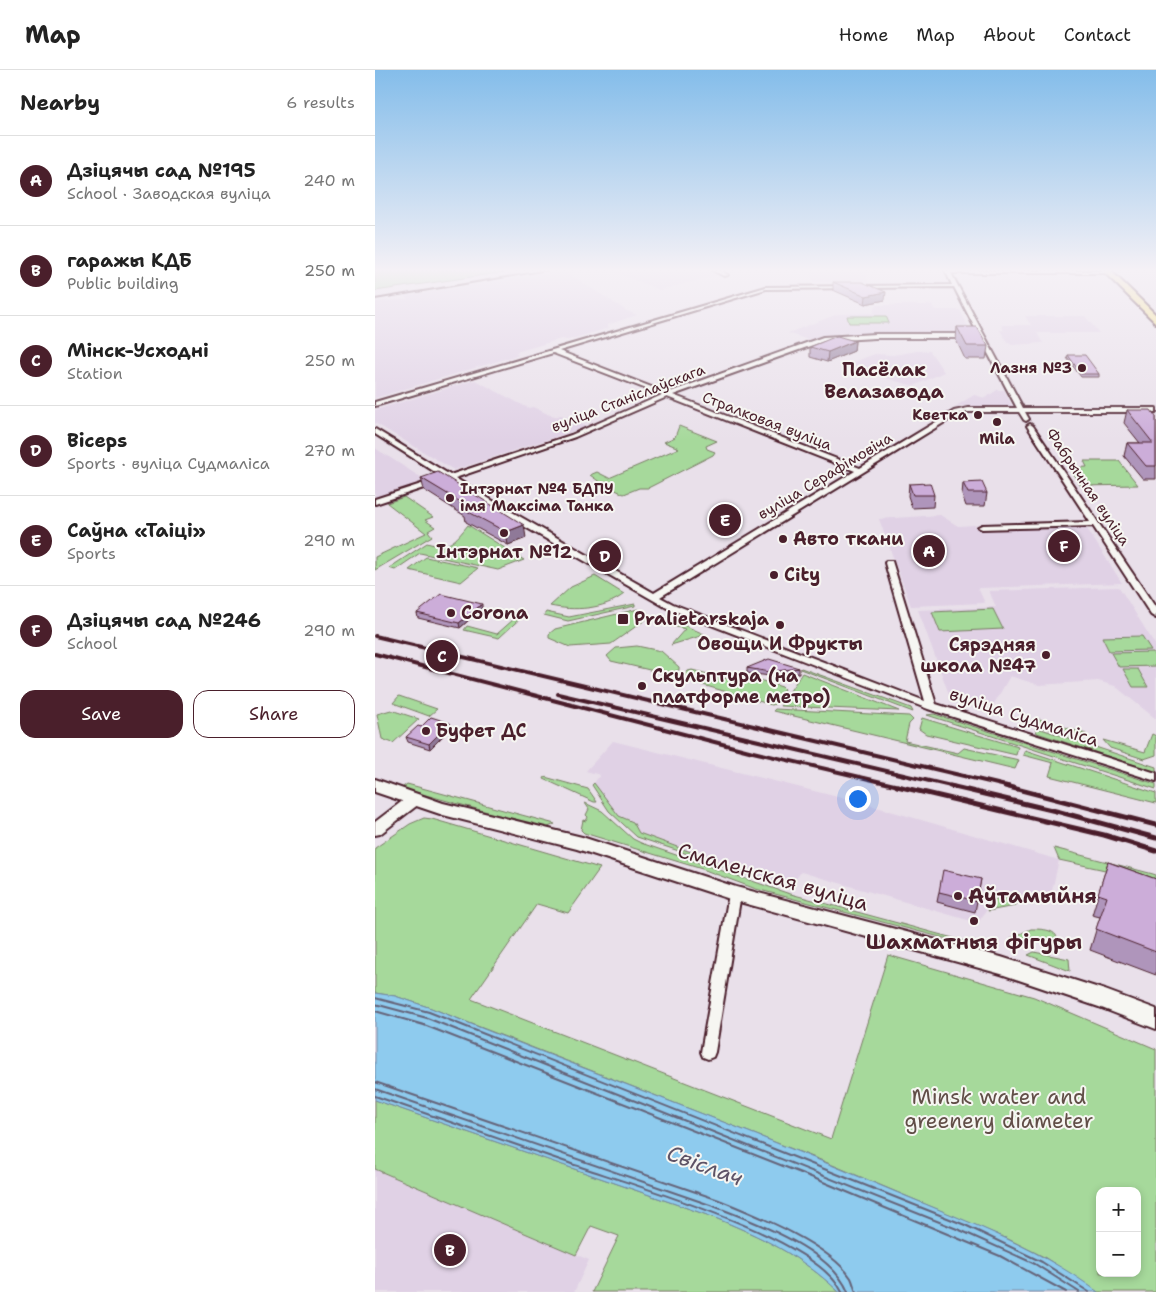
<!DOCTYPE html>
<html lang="en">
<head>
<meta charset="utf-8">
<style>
	:root { --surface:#fff; --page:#f6f6f6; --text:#222; --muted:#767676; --line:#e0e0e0; --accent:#4a1f2b }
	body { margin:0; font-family:"Shantell Sans",sans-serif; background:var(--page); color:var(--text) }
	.controls { position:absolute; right:15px; bottom:15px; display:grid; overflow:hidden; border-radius:10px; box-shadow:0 2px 8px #0003 }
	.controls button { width:45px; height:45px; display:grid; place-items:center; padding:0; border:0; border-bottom:1px solid var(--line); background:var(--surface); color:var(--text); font:25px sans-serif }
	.you { position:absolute; left:482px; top:728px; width:18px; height:18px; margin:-12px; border:4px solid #fff; border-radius:50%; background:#1a73e8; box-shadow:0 0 0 8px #1a73e833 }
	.badge { display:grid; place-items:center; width:32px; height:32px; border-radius:50%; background:var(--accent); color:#fff; font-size:16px; font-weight:700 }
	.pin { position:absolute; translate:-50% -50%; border:2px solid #fff; box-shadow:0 1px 5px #0006 }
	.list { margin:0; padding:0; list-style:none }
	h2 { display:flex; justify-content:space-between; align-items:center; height:65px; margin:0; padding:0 20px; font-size:21px }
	h2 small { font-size:16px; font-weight:400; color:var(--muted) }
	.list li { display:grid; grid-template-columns:32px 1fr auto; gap:15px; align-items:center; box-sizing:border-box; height:90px; padding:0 20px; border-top:1px solid var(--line) }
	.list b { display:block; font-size:19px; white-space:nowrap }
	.list p { margin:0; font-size:16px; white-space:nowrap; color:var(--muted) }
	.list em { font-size:16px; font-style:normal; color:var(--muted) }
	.actions { display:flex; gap:10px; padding:15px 20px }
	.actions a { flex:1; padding:11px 0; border:1px solid var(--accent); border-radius:15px; text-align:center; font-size:18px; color:var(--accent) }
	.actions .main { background:var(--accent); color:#fff }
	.map { position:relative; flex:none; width:781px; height:1222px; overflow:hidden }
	header { display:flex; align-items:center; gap:30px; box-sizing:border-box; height:70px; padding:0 25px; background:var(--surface); border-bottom:1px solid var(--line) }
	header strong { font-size:24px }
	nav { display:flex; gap:28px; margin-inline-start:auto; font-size:18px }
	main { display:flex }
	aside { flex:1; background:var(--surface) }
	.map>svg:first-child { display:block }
</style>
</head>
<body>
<header>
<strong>Map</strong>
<nav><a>Home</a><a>Map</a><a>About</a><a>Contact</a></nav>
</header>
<main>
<aside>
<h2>Nearby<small>6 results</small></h2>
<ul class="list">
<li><span class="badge">A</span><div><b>Дзіцячы сад №195</b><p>School · Заводская вуліца</p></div><em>240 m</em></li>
<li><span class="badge">B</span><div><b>гаражы КДБ</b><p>Public building</p></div><em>250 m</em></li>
<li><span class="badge">C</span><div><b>Мінск-Усходні</b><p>Station</p></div><em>250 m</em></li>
<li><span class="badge">D</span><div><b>Biceps</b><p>Sports · вуліца Судмаліса</p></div><em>270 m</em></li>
<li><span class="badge">E</span><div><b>Саўна «Таіці»</b><p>Sports</p></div><em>290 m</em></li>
<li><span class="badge">F</span><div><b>Дзіцячы сад №246</b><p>School</p></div><em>290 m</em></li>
</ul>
<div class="actions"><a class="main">Save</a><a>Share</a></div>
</aside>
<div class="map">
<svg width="781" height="1222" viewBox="0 0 781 1222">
	<rect width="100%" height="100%" fill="#e9e0ea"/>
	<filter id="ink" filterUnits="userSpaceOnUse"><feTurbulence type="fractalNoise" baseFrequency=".02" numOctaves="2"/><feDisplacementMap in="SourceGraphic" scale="10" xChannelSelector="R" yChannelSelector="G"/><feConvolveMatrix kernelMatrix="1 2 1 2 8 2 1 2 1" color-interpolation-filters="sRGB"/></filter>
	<g filter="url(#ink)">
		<!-- built -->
		<g fill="#e0d1e5">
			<polygon points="188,200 252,241 262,245 232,255 234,258 193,270 186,269 141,282 143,285 0,328 0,232 32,229 30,226"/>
			<polygon points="250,200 331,200 344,205 285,220 239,202"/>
			<polygon points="427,200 490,200 493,212 438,212 436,204"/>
			<polygon points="500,235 557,235 560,240 585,240 596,263 466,263 436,271 413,263 463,244 498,243"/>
			<polygon points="650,246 710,246 724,263 662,263 668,273 637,275 632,272 625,260 629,260 626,255 656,255"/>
			<polygon points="542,281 555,281 569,302 539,316 467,296 500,284 518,285"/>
			<polygon points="100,310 153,338 158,337 179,347 186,345 211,357 79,400 0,353 0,340"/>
			<polygon points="622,320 629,320 638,338 581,336 599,325 610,328"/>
			<polygon points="0,378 39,403 51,410 0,427"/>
			<polygon points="565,445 583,456 600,455 603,460 711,457 747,513 603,518 610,533 536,536 504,449"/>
			<polygon points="744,517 781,576 781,649 740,616 723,611 664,615 635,606 616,639 575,627 543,540 621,537 614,521"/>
			<polygon points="238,671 491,734 684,790 674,834 623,823 603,853 426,802 414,818 264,763 258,752 244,746 219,713 225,705 211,701"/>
			<polygon points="0,1099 214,1190 199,1222 0,1222"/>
		</g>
		<!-- green -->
		<g fill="#a6d99b" stroke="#787c63" fill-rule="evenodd">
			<polygon points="0,200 144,200 0,221"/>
			<polygon points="472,246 511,246 514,253 474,253"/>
			<polygon points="304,356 342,371 331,376 332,379 340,382 338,385 273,418 264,418 249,424 236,418 234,412 226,413 215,405 222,402 234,408 304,378 289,372 300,367"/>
			<polygon points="709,391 744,391 763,415 706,416 694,398 712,397"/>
			<polygon points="29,427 58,447 50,450 60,457 53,461 57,466 0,500 0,487 51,463 12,433"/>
			<path d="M93 455 149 490 123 500 45 483 20 500 14 498 52 473C74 480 80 471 93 455Z"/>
			<polygon points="51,487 103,498 86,512 34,500"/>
			<path d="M220 506 249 524C229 540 198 541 175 536L196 517Z"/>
			<polygon points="260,534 260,536 193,551 169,545 171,542 194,547"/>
			<polygon points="263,539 272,542 273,548 236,574 195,577 174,568 174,564 180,559"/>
			<polygon points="618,539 628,559 565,562 557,542"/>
			<polygon points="147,542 151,543 124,568 89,560 92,556 122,564"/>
			<polygon points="288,546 329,564 329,565 296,575 310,559 281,552 280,548"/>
			<polygon points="767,566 776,580 734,581 727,567"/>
			<polygon points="262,576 286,581 304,597 304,600 292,604 236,591 232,586 241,578"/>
			<polygon points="778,582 781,587 781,596 744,597 736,583"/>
			<polygon points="426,598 536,638 538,642 425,599"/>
			<polygon points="748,599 763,599 773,617 758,617"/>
			<polygon points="317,600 353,609 359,602 407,617 409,619 400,634 397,635 307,609 313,601"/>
			<polygon points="427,603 524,641 405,636"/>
			<polygon points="24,626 62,639 54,646 18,633"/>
			<polygon points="400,639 534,646 538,650 534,654 530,671 583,683 589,678 644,690 640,699 398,641"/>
			<polygon points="16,640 44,649 18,673 7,669 2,644"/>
			<polygon points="559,644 781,714 781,719 552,645"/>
			<polygon points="547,648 643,677 641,685 551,664 544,659"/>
			<polygon points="664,649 711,664 698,667 661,655"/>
			<polygon points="660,657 781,697 781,702 662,663"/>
			<polygon points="777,664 781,666 781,685 769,689 735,678 728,670 770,682"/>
			<polygon points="650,680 781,723 781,733 674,706 678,693 648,685"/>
			<polygon points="170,707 213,719 222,732 219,732 169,709"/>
			<polygon points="219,713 244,746 258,752 264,763 414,818 262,767 234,741 217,715"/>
			<polygon points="32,714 180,754 171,758 29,719 28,717"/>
			<polygon points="210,733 227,741 258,769 266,773 412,823 589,871 588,873 381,819 327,799 209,763 206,760 208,750 211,751 213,747 211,745 214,739"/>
			<path d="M49 748 57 749 225 798 193 843 162 834 96 929 456 1069 513 885 659 927 781 979V1222H723L669 1187 633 1169 448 1091 56 938 20 926 0 923V778L35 754ZM725 1121H762V1203H725Z"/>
			<polygon points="679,778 778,804 781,805 781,811 684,790"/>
			<polygon points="624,824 646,829 640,836 613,841"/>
			<path d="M656 859C667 859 684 859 683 873L678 875 658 869 645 876 638 875 636 868Z"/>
			<polygon points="659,882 694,889 695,901 653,885"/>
			<path d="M0 1030 338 1147C387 1167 425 1185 464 1222H217L244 1166 216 1156 201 1185 0 1099Z"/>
		</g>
		<!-- water -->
		<path fill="#8ecbee" stroke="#7386a0" d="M0 923 20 926 56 938C207 999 360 1054 509 1117 582 1148 659 1174 723 1222H464C425 1185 387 1167 338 1147L0 1030Z"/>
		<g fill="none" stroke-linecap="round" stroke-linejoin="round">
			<!-- shore -->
			<g stroke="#656479" stroke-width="2">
				<polyline points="0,928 54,942 590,1155 667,1192 714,1222"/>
				<polyline points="0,934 52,948 587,1161 660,1194 704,1222"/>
				<polyline points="0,941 49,955 441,1109 625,1186 691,1222"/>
				<path d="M0 1012 344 1130C381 1145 454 1174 476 1208 478 1212 479 1217 481 1222"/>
				<path d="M0 1019 341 1137C382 1153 456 1180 473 1222"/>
				<path d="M0 1026C65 1048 129 1071 194 1093 254 1114 440 1166 467 1222"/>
			</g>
			<!-- minor casing -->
			<g stroke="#4a1f2b" stroke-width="4">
				<g id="minor">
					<polygon points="337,200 344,200 353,205 349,206"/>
					<path d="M570 200 734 201 732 203H576L648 338H781V342H650L654 349 651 351 649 350 644 342H593L583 344 285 527 298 534 550 631 510 493 511 491H517L561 634 781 703V711L553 639 292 538 117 438 73 410 0 434V429L68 407 0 364V359L75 405 196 365 287 325 178 283 0 336V332L391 217 577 215ZM579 217 603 264H500L448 267 292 323 184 281 391 219ZM500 268H605L642 338H593L579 341 485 398 298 325 449 271ZM292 327 480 401 279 523 123 434 80 408 200 367Z"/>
					<polygon points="655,354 658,356 781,538 781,548 776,545 718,456 607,459 603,457 607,455 715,452 652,356"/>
					<polygon points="360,819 365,820 366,824 340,982 338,987 333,989 328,987 326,982 354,824 355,820"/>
				</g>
			</g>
			<!-- tertiary casing -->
			<g stroke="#4a1f2b" stroke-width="4">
				<polygon id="tertiary" points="39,725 44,726 46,730 44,734 5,764 0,765 0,752 34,726"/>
			</g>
			<!-- secondary casing -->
			<g stroke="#4a1f2b" stroke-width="4">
				<polygon id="secondary" points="0,709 68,733 207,767 361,817 626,887 730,920 781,939 781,959 724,937 626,904 361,831 202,779 68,745 0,722"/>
			</g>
			<!-- primary casing -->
			<g stroke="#4a1f2b" stroke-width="4">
				<polygon id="primary" points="727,200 735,200 781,245 781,253"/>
			</g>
			<!-- minor -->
			<use href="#minor" fill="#f6f6f2" fill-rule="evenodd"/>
			<!-- tertiary -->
			<use href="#tertiary" fill="#f6f6f2" fill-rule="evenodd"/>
			<!-- secondary -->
			<use href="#secondary" fill="#f6f6f2" fill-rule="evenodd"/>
			<!-- primary -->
			<use href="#primary" fill="#f7e281" fill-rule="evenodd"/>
			<!-- rail-far2 -->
			<polyline stroke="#4a1f2b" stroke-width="2" points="0,229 173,200"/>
			<!-- rail-far1 -->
			<g stroke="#4a1f2b" stroke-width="4">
				<polyline points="0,566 635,717"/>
				<polyline points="0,584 378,682 528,717"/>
				<polyline points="183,624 580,717"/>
			</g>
			<!-- rail -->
			<g stroke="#4a1f2b" stroke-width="5">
				<polyline points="522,716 729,765 781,781"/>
				<polyline points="575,716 685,742 781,768"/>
				<polyline points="630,716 781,755"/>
			</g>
		</g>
		<!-- wall -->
		<g fill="#af95bb" stroke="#4a1f2b">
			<polygon points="458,212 510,230 490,234 458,220"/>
			<polygon points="582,257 613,276 611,289 590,289 581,270"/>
			<polygon points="480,271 479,281 452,292 435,287 435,277"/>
			<polygon points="693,285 724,304 724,307 706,307 692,288"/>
			<polygon points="752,340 781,347 781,409 768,409 749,386 752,373 765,373 749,353"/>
			<polygon points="46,408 151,468 133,475 91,452 90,446 49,420"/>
			<polygon points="588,413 612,423 610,436 591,436 587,425"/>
			<polygon points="534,414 559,425 558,437 537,438 533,426"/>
			<polygon points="107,538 85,558 43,548 42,543"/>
			<polygon points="372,598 424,598 424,603 395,606 372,603"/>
			<polygon points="46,657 76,658 55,679 33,672 31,667"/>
			<polygon points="733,792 781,809 781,905 715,880 725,847 717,845"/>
			<polygon points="606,809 600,842 562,832 564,822"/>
		</g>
		<!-- shaded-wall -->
		<g fill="#8f7998" stroke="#4a1f2b">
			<polygon points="511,222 510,230 490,234 491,226"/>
			<polygon points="480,271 479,281 452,292 453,282"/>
			<polygon points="149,455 151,468 133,475 131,462"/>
			<polygon points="107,534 107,538 85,558 84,553"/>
			<polygon points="75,653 76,658 55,679 54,674"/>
		</g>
		<!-- building -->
		<g fill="#ccadd9" stroke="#4a1f2b">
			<polygon points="458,212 487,212 511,222 491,226"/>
			<polygon points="582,257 602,257 613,276 592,276"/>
			<polygon points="462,266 480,271 453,282 435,277"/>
			<polygon points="693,285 710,285 724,304 706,304"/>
			<polygon points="752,340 776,340 781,347 781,396 771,396 752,373 778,373"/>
			<polygon points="63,402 149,455 131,462 88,439 94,437 46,408"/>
			<polygon points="607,412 612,423 593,423 588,413"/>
			<polygon points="555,413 559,425 538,425 534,414"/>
			<polygon points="66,524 107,534 84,553 42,543"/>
			<polygon points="394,589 424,598 395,602 372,598"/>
			<polygon points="56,647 75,653 54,674 31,667 43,656 46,657"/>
			<polygon points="733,792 781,809 781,882 721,859 732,827 723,824"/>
			<polygon points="568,800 606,809 602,831 564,822"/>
		</g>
	</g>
	<!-- sky -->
	<linearGradient id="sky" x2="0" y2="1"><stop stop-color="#84bdea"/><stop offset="0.54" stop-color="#f5f1f6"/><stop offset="1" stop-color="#f5f1f6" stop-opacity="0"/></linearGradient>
	<rect width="781" height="371" fill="url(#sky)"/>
	<!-- markers -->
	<g fill="#4a1f2b" stroke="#f6f6f2" stroke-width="2">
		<circle cx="707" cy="298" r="5"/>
		<circle cx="603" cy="345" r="5"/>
		<circle cx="622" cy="352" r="5"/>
		<circle cx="75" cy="428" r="5"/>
		<circle cx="129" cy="463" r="5"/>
		<circle cx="408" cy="469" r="5"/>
		<circle cx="399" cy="505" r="5"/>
		<circle cx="76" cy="543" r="5"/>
		<rect x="242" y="543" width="12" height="12" rx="2.5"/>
		<circle cx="405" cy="555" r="5"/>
		<circle cx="671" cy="585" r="5"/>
		<circle cx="267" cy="616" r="5"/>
		<circle cx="51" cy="661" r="5"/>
		<circle cx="583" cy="826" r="5"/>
		<circle cx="599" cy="851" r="5"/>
	</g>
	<g text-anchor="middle" stroke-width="4" stroke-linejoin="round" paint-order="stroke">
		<!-- far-poi labels -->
		<g font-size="15" font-weight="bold" fill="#4a1f2b" stroke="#f6f6f2" text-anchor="end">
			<text x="697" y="303">Лазня №3</text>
			<text x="593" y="350">Кветка</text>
			<text x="622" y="374" text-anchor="middle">Mila</text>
			<text x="85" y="424" text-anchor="start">Інтэрнат №4 БДПУ<tspan x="85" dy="17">імя Максіма Танка</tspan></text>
		</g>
		<!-- far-street labels -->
		<g font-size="15" fill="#4a1f2b" stroke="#f6f6f2">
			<text transform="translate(253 328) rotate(-21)" y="5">вуліца Станіслаўскага</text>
			<text transform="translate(392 351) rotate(21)" y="5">Стралковая вуліца</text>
			<text transform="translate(450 406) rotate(-31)" y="5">вуліца Серафімовіча</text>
			<text transform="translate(713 417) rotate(56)" y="5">Фабрычная вуліца</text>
		</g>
		<!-- poi labels -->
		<g font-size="18" font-weight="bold" fill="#4a1f2b" stroke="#f6f6f2" text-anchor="start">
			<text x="418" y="475">Авто ткани</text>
			<text x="129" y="488" text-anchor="middle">Інтэрнат №12</text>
			<text x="409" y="511">City</text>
			<text x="86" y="549">Corona</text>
			<text x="259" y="555">Pralietarskaja</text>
			<text x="405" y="580" text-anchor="middle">Овощи И Фрукты</text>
			<text x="661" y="581" text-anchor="end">Сярэдняя<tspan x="661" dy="21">школа №47</tspan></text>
			<text x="277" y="612">Скульптура (на<tspan x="277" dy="21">платформе метро)</tspan></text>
			<text x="61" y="667">Буфет ДС</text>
		</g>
		<!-- street labels -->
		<g font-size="18" fill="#4a1f2b" stroke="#f6f6f2">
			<text transform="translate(649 647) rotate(18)" y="6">вуліца Судмаліса</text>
		</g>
		<!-- far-district labels -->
		<g font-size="19" font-weight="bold" fill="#4a1f2b" stroke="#f6f6f2">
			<text x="509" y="306">Пасёлак<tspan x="509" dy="22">Велазавода</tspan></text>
		</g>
		<!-- near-street labels -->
		<g font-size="21" fill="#4a1f2b" stroke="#f6f6f2">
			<text transform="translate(398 807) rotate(16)" y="7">Смаленская вуліца</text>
		</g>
		<!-- near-poi labels -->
		<g font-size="21" font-weight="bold" fill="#4a1f2b" stroke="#f6f6f2" text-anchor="start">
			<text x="593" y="833">Аўтамыйня</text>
			<text x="599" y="879" text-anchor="middle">Шахматныя фігуры</text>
		</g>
		<!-- near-park labels -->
		<g font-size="21" fill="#614e47" stroke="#f6f6f2">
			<text x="624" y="1034">Minsk water and<tspan x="624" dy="24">greenery diameter</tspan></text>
		</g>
		<!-- near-water labels -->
		<g font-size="22" font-style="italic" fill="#5e5366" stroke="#f6f6f2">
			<text transform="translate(330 1095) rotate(20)" y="8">Свіслач</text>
		</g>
	</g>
</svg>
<div class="controls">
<button>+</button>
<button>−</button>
</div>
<div class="you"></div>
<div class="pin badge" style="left:554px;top:481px">A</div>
<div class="pin badge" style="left:75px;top:1180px">B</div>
<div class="pin badge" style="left:67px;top:586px">C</div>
<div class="pin badge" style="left:230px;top:486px">D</div>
<div class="pin badge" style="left:350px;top:450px">E</div>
<div class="pin badge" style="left:689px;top:476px">F</div>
</div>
</main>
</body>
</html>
